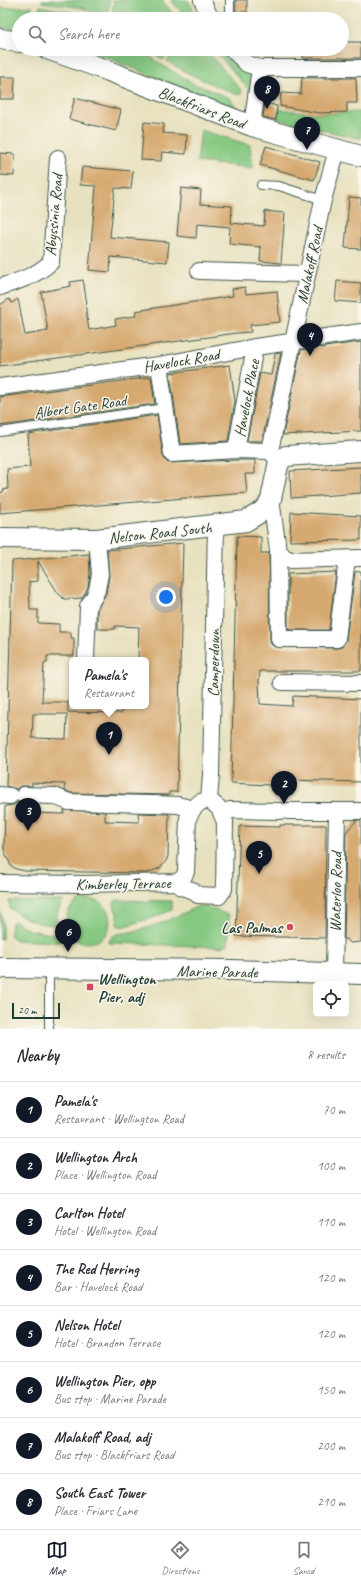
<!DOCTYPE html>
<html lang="en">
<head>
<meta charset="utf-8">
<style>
	:root { --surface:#fff; --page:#f7f7f7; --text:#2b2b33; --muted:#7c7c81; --line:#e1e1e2; --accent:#111827 }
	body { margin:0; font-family:Caveat,sans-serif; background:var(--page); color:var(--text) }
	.controls { position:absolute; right:12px; bottom:12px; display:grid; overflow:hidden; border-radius:6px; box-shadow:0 4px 16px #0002 }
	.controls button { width:36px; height:36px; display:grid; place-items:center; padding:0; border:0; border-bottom:1px solid var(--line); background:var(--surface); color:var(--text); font:20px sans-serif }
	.scale { position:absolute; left:12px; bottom:10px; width:48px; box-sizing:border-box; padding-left:4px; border:2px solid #1f3d34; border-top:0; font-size:11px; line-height:14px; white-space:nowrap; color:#1f3d34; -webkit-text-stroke:3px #fbf7ec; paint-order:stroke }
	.you { position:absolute; left:166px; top:597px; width:14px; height:14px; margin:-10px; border:3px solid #fff; border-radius:50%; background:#1a73e8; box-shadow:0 0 0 6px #1a73e833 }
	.badge { display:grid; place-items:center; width:26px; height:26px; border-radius:50%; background:var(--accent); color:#fff; font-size:13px; font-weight:700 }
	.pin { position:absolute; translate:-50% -33px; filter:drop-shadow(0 1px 2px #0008) }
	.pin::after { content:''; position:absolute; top:21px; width:14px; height:12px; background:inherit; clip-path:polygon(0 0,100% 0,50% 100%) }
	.popup { position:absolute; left:69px; top:657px; width:80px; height:52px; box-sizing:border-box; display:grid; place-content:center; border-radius:6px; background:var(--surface); filter:drop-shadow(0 1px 3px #0005); font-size:13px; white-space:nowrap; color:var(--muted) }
	.popup b { font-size:15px; color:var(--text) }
	.popup::after { content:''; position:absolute; left:50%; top:100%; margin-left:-8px; border:8px solid transparent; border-top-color:var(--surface) }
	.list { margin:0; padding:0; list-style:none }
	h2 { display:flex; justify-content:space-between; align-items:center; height:52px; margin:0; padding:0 16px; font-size:17px }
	h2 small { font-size:13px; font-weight:400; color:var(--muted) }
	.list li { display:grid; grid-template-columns:26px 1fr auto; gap:12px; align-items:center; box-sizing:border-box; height:56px; padding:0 16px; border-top:1px solid var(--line) }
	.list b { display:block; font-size:15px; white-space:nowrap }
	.list p { margin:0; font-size:13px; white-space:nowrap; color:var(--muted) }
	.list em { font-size:13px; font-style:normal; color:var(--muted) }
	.icon { flex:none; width:22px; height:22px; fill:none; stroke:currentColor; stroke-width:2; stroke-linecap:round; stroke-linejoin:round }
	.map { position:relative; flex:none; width:361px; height:1029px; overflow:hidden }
	.search { position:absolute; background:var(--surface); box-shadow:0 4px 16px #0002; left:12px; right:12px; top:12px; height:44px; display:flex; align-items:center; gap:10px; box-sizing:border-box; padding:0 14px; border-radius:22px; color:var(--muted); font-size:15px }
	.sheet { height:500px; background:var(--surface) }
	nav { display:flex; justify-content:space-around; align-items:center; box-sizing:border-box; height:56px; border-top:1px solid var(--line); background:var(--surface); font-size:11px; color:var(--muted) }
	nav a { display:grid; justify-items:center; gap:2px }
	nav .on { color:var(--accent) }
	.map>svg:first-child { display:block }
</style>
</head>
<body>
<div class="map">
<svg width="361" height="1029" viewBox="0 0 361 1029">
	<rect width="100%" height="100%" fill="#fbf7ec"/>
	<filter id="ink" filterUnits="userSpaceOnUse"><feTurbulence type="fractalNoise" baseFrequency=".025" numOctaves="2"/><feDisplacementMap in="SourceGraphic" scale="8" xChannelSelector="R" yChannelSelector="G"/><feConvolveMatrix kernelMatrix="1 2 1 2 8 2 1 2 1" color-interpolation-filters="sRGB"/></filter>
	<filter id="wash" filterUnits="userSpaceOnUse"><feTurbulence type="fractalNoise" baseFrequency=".012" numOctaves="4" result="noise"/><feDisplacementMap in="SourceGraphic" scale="16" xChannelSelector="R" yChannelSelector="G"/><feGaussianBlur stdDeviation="0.9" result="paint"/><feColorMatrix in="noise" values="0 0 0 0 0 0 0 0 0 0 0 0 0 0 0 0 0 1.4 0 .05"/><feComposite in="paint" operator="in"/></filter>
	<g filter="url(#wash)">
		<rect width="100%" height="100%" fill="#e8e1bf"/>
		<!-- green -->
		<g fill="#85c881" stroke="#52825a">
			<polygon points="42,0 110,0 106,19 103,19 83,8 42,2"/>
			<polygon points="114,0 162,0 177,19 111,19"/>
			<polygon points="171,0 188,0 199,19 188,19"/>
			<polygon points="32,6 28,19 19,19 19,30 0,27 0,8"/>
			<polygon points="40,6 72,12 88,19 36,19"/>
			<polygon points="87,49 139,49 162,65 194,84 230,98 239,112"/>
			<polygon points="148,49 172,49 163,60"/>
			<path d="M177 49H205L242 91 241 94H235C212 84 189 75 167 61Z"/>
			<polygon points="214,49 222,49 246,74 252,74 250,91"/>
			<polygon points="279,109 320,114 361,112 361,139 277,119"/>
			<polygon points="201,130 250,145 253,168 197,162"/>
			<circle cx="88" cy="921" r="22"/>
			<polygon points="116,900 171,901 172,903 172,910 155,917 122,927 117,925 118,914 115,909 114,903"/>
			<path d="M9 901H63L58 911 55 925C38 925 24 918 10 909Z"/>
			<path d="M198 906H203L229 915 228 944 221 947 109 943C109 939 113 936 117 934 150 930 169 920 198 906Z"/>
			<polygon points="0,912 3,924 2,939 0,939"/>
			<polygon points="15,921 29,930 58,935 61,937 62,940 60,942 14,940 10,934 11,924"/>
		</g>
		<g id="blocks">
			<!-- building -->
			<g fill="#d6a970" fill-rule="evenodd">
				<rect x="236" y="0" width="11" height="12"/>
				<polygon points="342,42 361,42 361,58 303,58 304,49 342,49"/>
				<polygon points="0,77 15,77 14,99 0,99"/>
				<polygon points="302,78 356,78 357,103 347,103 347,112 319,113 280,106 281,93 301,94"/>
				<polygon points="75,98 121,110 116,131 69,119"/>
				<polygon points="265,103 277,106 276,120 263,117"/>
				<polygon points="144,122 164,124 163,133 187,135 186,154 162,152 161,161 141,160"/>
				<polygon points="266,146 320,162 314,180 260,165"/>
				<polygon points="0,153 15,154 14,176 0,175"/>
				<polygon points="82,167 133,171 131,189 115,188 110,237 169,242 167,262 111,257 110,272 89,270 96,186 80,185"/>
				<polygon points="181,188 201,190 200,204 232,206 231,223 264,226 265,211 285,213 281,263 260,261 261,247 229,244 230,227 197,224 196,238 177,236"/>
				<polygon points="349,197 361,198 361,249 345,248"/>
				<polygon points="83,280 87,304 85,304 89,330 116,325 115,319 136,316 135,311 233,296 232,289 245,287 246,294 277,291 280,322 250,325 251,332 237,333 0,366 0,305 9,299 12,303 18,299 25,335 48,331 41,292 71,286 70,282"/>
				<polygon points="337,281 361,283 361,303 335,301"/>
				<polygon points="361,342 361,431 283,435 301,350 319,347 325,348 325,347"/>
				<polygon points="281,353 262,441 247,441 260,373 271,375 275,354"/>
				<polygon points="230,365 235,401 228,441 180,444 170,373"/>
				<polygon points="151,377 155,404 0,426 0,397"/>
				<polygon points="157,415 163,455 165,460 168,463 236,460 255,460 255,474 245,474 247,493 0,513 0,493 3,492 3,490 8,489 7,469 30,467 28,434"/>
				<polygon points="361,467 361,493 291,498 290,471"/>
				<polygon points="291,512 361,516 361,540 290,541"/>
				<polygon points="237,536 261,537 261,553 269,553 270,639 271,644 275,647 337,648 342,647 346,640 355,572 361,571 361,671 260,671 259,683 260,704 292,706 293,696 361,699 361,782 287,780 287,786 231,783"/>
				<path d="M183 543 177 792H169V795L71 793 64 790 65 784 32 783V786H20L16 789 6 786 12 561 89 554 90 574 88 587 82 598 64 599 58 593 38 561V581L29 582 30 610H38V623L59 624V632H71V638H74V656H47V663H44L42 702H68V712L122 713V706H146V659H138L139 627 115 626V629H97V609L106 594 109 576 107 550ZM33 714H67L66 739 32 738Z"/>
				<polygon points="336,572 329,630 288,630 288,574"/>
				<polygon points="18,802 23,804 32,805 32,813 64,814 64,810 105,812 105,821 139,822 138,813 169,814 168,856 166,861 160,868 147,873 25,871 16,869 11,866 4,850 5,806 14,805"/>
				<polygon points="357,820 361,820 361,942 350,943 347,939 344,939 346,832"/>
				<polygon points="280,825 326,825 325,938 236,936 240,826 280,827"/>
			</g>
		</g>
	</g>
	<g filter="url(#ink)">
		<use href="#blocks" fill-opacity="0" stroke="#3d5649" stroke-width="1"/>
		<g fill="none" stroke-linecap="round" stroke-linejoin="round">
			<!-- service casing -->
			<g stroke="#3d5649" stroke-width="10">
				<g id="service">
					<polyline points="230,0 230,19"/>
					<polyline points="261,185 279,186 323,200"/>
					<polyline points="0,432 165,408"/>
					<polyline points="49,1029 49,970"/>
				</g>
			</g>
			<!-- minor casing -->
			<g stroke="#3d5649" stroke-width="18">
				<g id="minor">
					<polyline points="202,0 211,19"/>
					<polyline points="232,49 247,64 260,68 361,68"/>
					<polyline points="252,126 260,68"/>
					<polyline points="199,271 306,274"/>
					<path d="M0 287C19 281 36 276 51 262L58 158"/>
					<polyline points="159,365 172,454 236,450 270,451 277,459"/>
					<polyline points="0,387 159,365 255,347 361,332"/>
					<polyline points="236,450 255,347"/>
					<polyline points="270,451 323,200 337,150"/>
					<polyline points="271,499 278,550 284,557 291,560 361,558"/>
					<polyline points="278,550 279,639 337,639 347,559"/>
					<polyline points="86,660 88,606 94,597 97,590 100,574 97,539"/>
					<polyline points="282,682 361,683"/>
					<polyline points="0,795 10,796"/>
					<polyline points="24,795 54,796 69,802 152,804"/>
					<polyline points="209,800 211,775 216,526"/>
					<polyline points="155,804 178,805 193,809"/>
					<polyline points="287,811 361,811"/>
					<polyline points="222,814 230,810 280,811"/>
					<polyline points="0,883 83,884 177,882 183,878 186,872 188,818 193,809 200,802 209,800 219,808 225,822 224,889 219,896 198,895 192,890 181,887 177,882"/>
					<polyline points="334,974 337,811"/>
				</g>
			</g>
			<!-- tertiary casing -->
			<g stroke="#3d5649" stroke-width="22">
				<g id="tertiary">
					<polyline points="0,39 19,42"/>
					<polyline points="47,49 98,67 252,126 361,156"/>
					<polyline points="0,538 97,539 246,521 266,509 271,499 279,461 286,456 361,451"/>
					<polyline points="0,968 232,970 361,974"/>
				</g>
			</g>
			<!-- service -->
			<use href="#service" stroke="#fff" stroke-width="8"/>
			<!-- minor -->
			<use href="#minor" stroke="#fff" stroke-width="16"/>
			<!-- tertiary -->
			<use href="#tertiary" stroke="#fff" stroke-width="20"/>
		</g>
	</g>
	<!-- markers -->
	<g fill="#d1495b" stroke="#fbf7ec" stroke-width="1.5">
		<circle cx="290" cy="927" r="4"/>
		<rect x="86" y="983" width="8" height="8" rx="2"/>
	</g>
	<g text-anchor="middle" stroke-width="3" stroke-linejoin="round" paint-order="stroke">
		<!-- street labels -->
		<g font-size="16" fill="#1f3d34" stroke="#fbf7ec">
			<text transform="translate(202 107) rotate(21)" y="6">Blackfriars Road</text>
			<text transform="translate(53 215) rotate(-85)" y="6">Abyssinia Road</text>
			<text transform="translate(309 265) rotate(-78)" y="6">Malakoff Road</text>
			<text transform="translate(181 360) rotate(-10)" y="6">Havelock Road</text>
			<text transform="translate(246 398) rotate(-79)" y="6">Havelock Place</text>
			<text transform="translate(80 406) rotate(-8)" y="6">Albert Gate Road</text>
			<text transform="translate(160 532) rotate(-6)" y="6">Nelson Road South</text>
			<text transform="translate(213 663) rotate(-89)" y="6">Camperdown</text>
			<text transform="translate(123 883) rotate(-1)" y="6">Kimberley Terrace</text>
			<text transform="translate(335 892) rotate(-89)" y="6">Waterloo Road</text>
			<text transform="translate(217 971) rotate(1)" y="6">Marine Parade</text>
		</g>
		<!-- poi labels -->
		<g font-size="16" font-weight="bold" fill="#1f3d34" stroke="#fbf7ec" text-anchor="end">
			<text x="282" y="933">Las Palmas</text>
			<text x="98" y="984" text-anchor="start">Wellington<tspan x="98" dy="18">Pier, adj</tspan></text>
		</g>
	</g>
</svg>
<div class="controls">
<button><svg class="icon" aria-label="locate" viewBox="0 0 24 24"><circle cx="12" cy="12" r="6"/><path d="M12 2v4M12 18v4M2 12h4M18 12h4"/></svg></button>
</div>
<div class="scale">20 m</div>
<div class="you"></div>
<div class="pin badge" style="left:109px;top:755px">1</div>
<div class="popup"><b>Pamela's</b>Restaurant</div>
<div class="pin badge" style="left:284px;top:804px">2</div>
<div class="pin badge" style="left:28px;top:831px">3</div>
<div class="pin badge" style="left:310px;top:356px">4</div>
<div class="pin badge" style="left:259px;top:874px">5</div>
<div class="pin badge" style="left:68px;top:952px">6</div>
<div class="pin badge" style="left:307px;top:150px">7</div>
<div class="pin badge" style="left:267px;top:109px">8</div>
<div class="search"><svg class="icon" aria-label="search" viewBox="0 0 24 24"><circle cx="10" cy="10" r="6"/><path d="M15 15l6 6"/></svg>Search here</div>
</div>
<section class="sheet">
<h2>Nearby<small>8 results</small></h2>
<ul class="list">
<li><span class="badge">1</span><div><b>Pamela's</b><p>Restaurant · Wellington Road</p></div><em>70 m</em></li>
<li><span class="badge">2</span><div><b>Wellington Arch</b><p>Place · Wellington Road</p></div><em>100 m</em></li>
<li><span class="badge">3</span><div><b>Carlton Hotel</b><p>Hotel · Wellington Road</p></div><em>110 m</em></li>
<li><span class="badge">4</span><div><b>The Red Herring</b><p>Bar · Havelock Road</p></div><em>120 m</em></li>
<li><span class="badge">5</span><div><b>Nelson Hotel</b><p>Hotel · Brandon Terrace</p></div><em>120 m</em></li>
<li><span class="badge">6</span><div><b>Wellington Pier, opp</b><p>Bus stop · Marine Parade</p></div><em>150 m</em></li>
<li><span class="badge">7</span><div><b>Malakoff Road, adj</b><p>Bus stop · Blackfriars Road</p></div><em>200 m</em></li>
<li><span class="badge">8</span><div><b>South East Tower</b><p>Place · Friars Lane</p></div><em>210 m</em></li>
</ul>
</section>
<nav>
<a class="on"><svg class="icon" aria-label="map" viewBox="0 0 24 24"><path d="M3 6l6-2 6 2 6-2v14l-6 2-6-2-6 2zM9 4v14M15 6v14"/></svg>Map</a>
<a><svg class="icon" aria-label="directions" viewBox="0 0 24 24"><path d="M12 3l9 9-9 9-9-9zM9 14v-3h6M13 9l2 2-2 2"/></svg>Directions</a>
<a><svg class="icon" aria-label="saved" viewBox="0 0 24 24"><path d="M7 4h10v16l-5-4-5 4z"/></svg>Saved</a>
</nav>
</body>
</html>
